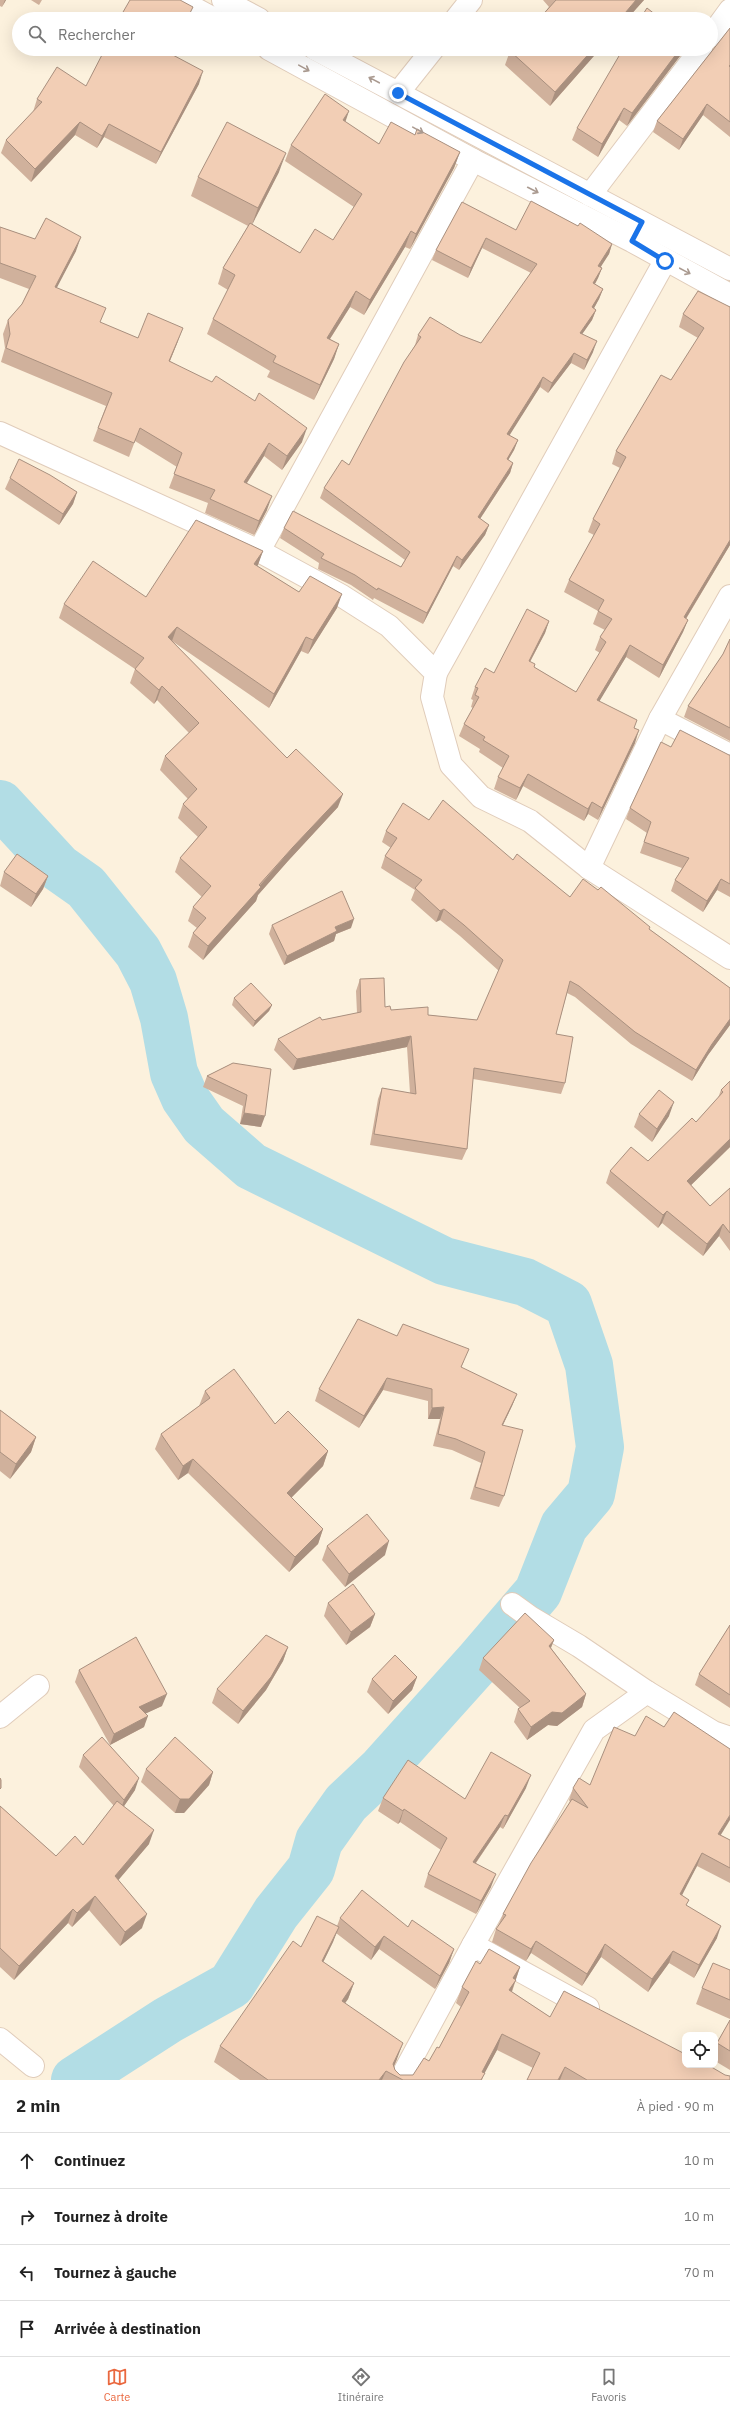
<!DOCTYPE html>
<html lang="fr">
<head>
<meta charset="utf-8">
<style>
	:root { --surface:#fff; --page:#f2f2f2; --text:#222; --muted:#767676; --line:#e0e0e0; --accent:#ea683f }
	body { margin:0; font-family:"IBM Plex Sans",sans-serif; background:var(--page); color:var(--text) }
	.controls { position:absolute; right:12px; bottom:12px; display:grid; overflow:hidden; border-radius:8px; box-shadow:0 4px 16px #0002 }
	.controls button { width:36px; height:36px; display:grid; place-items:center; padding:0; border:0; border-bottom:1px solid var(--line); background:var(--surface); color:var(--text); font:20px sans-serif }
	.stop { position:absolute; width:12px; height:12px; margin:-9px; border:3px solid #1a73e8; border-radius:50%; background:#fff }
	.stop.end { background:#1a73e8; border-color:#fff; box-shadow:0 1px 4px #0008 }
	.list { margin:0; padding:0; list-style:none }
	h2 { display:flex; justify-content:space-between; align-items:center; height:52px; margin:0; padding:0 16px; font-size:17px }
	h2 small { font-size:13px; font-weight:400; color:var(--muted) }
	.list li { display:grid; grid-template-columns:26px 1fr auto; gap:12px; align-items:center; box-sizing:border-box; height:56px; padding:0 16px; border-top:1px solid var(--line) }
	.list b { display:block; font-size:15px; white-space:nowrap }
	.list em { font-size:13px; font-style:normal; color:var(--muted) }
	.icon { flex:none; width:22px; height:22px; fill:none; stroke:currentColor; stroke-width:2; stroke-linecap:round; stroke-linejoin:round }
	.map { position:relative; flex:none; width:730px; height:2080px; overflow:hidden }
	.search { position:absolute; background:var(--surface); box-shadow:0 4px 16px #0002; left:12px; right:12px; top:12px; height:44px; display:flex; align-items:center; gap:10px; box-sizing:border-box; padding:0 14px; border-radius:22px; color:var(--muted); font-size:15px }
	.sheet { height:276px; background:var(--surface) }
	nav { display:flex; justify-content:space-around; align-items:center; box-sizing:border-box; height:56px; border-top:1px solid var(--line); background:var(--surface); font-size:11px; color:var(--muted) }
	nav a { display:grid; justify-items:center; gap:2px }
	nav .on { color:var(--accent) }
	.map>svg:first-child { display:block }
</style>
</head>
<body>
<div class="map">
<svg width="730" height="2080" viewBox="0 0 730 2080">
	<rect width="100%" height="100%" fill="#fcf1dd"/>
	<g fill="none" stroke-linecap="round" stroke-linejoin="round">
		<!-- river -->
		<polyline stroke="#b2dde5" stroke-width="48" points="0,804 59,868 86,887 138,952 153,981 164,1018 174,1073 185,1098 204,1125 251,1166 444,1261 525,1282 568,1304 589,1365 600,1447 591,1494 564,1526 538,1592 478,1662 381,1770 346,1803 319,1841 311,1869 276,1913 231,1985 168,2020 75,2080"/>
		<!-- minor casing -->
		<g stroke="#e0ccba" stroke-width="24">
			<g id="minor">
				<polyline points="179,0 214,19"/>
				<polyline points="223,0 259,19"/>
				<polyline points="456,19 471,0"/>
				<polyline points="711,36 730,10"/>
				<polyline points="269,49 473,160 632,241 730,295"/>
				<polyline points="315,49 730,269"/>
				<polyline points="398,93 433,49"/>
				<polyline points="590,195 701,49"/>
				<polyline points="0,433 259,551 342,596 389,626 436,673 432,697 451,765 481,797 530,821 589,868 730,958"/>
				<polyline points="259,551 473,160"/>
				<polyline points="436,673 665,261"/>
				<polyline points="660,719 730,755"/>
				<polyline points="589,868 660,719 730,596"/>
				<polyline points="512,1604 530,1617 579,1646 647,1692"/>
				<polyline points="0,1717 38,1686"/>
				<polyline points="473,1945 588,2008"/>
				<polyline points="0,2039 33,2066"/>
				<polyline points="400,2080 473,1945 594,1730 647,1692 713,1732 730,1738"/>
			</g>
		</g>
		<!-- minor -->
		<use href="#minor" stroke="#fff" stroke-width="22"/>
	</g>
	<!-- wall -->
	<g fill="#d0b19c">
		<polygon points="0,0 6,0 2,7 0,6"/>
		<polygon points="31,0 42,0 39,5"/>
		<polygon points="543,0 644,0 627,19 539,19 549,7"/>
		<polygon points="730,28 730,137 703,115 679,150 653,132 657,121"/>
		<polygon points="512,49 600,49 550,106 505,65 510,51"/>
		<polygon points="683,52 627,126 619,120 598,157 572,140 577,128"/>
		<polygon points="172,54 199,84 156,164 104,137 97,148 75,135 31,182 1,153 6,140 33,112 37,99 86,86"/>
		<polygon points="345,122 379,144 415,135 460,152 454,168 410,249 405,247 364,315 350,307 330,339 339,344 334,359 314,400 267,377 270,371 207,334 213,319 228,290 218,284 223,268 248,226 191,196 198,177 279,172 252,224 300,253 333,240 354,207 285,161 291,145"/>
		<polygon points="0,227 35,239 76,251 56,288 101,323 138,338 178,341 170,361 302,442 282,470 264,456 247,483 267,510 254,535 205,513 208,503 169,488 177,467 135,441 129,457 93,441 106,406 1,362 5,348 3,334 8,320 22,304 29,289 0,278"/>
		<polygon points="516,230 612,244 609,254 600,267 602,268 598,278 595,284 603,289 599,299 594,308 596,310 592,320 582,334 593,352 584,370 571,363 548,393 540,387 509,435 518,440 514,450 508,460 513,463 510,473 480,519 489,525 485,535 459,570 453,566 423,624 374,598 373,600 351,585 318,569 319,563 280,538 284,528 401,567 405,560 320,498 324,488 349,465 415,345 418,335 460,335 481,343 531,273 482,248 468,278 432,260 436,250"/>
		<polygon points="730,307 730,545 686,619 688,620 683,632 659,678 626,657 599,701 635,728 635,743 598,820 588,814 584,821 523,786 516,800 494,789 498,777 503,768 479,752 480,749 459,736 464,724 473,708 471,707 473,700 471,699 475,687 494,673 549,621 545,633 530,662 534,667 576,692 600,653 595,650 600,637 605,630 593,624 598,611 564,592 569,580 594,535 588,532 593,519 620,468 612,464 616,451 671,380 698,338 679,327 683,314"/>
		<polygon points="10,478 77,492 73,504 59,525 5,489"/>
		<polygon points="263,551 257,566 299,592 337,608 308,654 301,651 269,708 172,641 287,758 338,807 288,861 258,895 256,901 203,960 188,947 193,933 197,928 188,921 193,907 202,897 175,872 180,858 198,837 178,818 183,804 188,799 160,770 165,756 189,733 157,700 154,704 130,683 135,669 59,618 64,604 146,597"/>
		<polygon points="730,639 730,741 684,717 688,706 723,654"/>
		<polygon points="671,747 730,755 730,897 717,890 703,912 671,891 675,880 682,868 640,853 647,833 626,819 630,808"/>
		<polygon points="429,820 513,860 570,897 649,929 730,988 730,1025 708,1055 692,1081 631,1044 575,997 567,993 556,1034 565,1083 561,1094 473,1079 467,1149 462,1160 370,1145 378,1099 382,1088 410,1093 407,1047 293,1070 274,1050 278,1039 322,1020 357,1013 356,991 360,979 385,1007 391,1010 428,1015 477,1020 499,971 460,936 440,920 436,922 411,900 415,890 381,868 385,856 391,848 382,842 386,831"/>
		<polygon points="4,872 48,876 43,889 31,907 0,886"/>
		<polygon points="272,925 351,928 336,934 334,941 284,965 269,934"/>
		<polygon points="234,998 272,1005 269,1011 253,1027 232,1005"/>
		<polygon points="233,1063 261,1127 240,1124 243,1106 203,1087 207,1076"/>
		<polygon points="730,1081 730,1147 691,1185 710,1206 730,1188 730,1251 719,1236 703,1256 662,1223 658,1228 606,1183 610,1171 648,1161 696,1122 718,1098 721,1090"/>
		<polygon points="639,1114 669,1116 652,1142 634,1127"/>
		<polygon points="397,1336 464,1361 461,1368 517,1394 512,1406 503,1425 504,1496 499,1507 470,1499 481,1463 452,1450 433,1446 440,1419 428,1419 428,1401 383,1390 359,1428 315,1401 319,1389"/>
		<polygon points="205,1391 275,1424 328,1451 323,1466 291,1498 323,1529 318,1544 289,1572 188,1473 178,1480 155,1449 161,1434 199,1406"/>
		<polygon points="0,1410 36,1437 31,1452 10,1479 0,1471"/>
		<polygon points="327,1546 385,1555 345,1587 322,1560"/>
		<polygon points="328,1603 375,1614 370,1627 346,1645 324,1616"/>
		<polygon points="730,1625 730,1708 695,1685 699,1674"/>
		<polygon points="554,1640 551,1648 586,1694 582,1707 557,1726 548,1725 527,1740 514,1722 518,1709 520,1708 479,1670 483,1658"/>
		<polygon points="288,1647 283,1661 266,1690 238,1724 212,1703 217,1689"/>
		<polygon points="79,1670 162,1706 146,1713 144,1727 110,1745 75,1682"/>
		<polygon points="417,1677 412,1690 388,1714 367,1692 372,1679"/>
		<polygon points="83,1755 135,1790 124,1806 149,1844 118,1880 142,1928 120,1946 89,1910 72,1927 68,1923 14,1980 0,1967 0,1806 56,1856 83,1845 114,1806 79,1767"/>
		<polygon points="146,1769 213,1772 209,1785 184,1813 175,1813 141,1782"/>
		<polygon points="590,1785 721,1835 730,1840 730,1883 697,1866 681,1895 687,1906 717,1938 694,1978 669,1963 648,1992 601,1957 582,1986 531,1953 526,1961 492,1942 496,1929 499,1926 498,1926 503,1914 570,1802 569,1800 573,1788"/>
		<polygon points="526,1788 503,1829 500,1827 476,1863 491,1887 476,1914 424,1887 428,1874 441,1850 400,1822 398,1824 378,1811 383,1798 465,1799"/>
		<polygon points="340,1918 408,1927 454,1949 449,1963 435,1989 379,1949 371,1960 336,1933 333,1942 323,1962 354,1983 348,1999 345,2003 397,2059 394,2066 395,2070 400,2075 413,2075 429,2061 439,2048 461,2007 456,2003 462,1987 480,1964 520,1967 512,1992 550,2017 730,2080 527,2080 533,2068 497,2050 484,2073 482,2080 240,2080 214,2062 220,2046 301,1947 337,1926"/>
		<polygon points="730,1970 730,2019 696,2004 702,1988"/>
		<polygon points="730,2020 730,2070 715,2061 715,2048 717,2043"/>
	</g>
	<!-- shaded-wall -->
	<g fill="#a9907f">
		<polygon points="5,0 6,0 2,7"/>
		<polygon points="636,0 644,0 627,19 620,19"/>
		<polygon points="593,49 600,49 550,106 555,92"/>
		<polygon points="680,49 684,49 683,52 627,126 632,113"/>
		<polygon points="203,71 199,84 156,164 161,152"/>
		<polygon points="707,104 703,115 679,150 683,139"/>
		<polygon points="624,108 619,120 598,157 602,144"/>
		<polygon points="349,111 344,126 343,120"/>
		<polygon points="80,122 75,135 31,182 35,169"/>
		<polygon points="109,124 104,137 97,148 102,136"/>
		<polygon points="460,152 454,168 410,249 416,234"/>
		<polygon points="286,153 279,172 251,227 258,208"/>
		<polygon points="411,231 405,247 364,315 370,300"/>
		<polygon points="81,237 76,251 50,301 55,287"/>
		<polygon points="486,238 482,248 468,278 471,268"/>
		<polygon points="612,244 609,254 595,276 598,266"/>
		<polygon points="602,268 598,278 590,293 593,283"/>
		<polygon points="603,289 599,299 589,317 592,307"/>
		<polygon points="356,291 350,307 321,353 327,338"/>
		<polygon points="596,310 592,320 576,343 580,333"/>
		<polygon points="183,328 178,341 164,375 169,361"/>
		<polygon points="597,341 593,352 584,370 587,360"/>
		<polygon points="339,344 334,359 314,400 320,385"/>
		<polygon points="574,353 571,363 548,393 552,383"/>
		<polygon points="543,377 540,387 504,444 507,434"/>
		<polygon points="307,428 302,442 282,470 287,456"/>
		<polygon points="518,440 514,450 503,469 507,459"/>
		<polygon points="269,443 264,456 239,495 244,482"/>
		<polygon points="513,463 510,473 474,528 478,517"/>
		<polygon points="77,492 73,504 59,525 63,514"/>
		<polygon points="272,496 267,510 254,535 259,521"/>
		<polygon points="489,525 485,535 459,570 462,560"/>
		<polygon points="730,540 730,545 679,630 684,617"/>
		<polygon points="263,551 258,565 249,578 254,564"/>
		<polygon points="457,556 453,566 423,624 427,613"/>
		<polygon points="342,594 337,608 308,654 313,640"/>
		<polygon points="688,620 683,632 659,678 663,665"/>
		<polygon points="549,621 545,633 524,673 529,661"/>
		<polygon points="177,627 172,641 168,637"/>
		<polygon points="306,637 301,651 269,708 274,694"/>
		<polygon points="630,645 626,657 593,712 597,700"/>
		<polygon points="162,686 157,700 154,704 159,690"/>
		<polygon points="639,730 635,743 598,820 602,808"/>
		<polygon points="528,774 523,786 516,800 520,788"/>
		<polygon points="343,794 338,807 288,861 258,895 256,901 203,960 208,946 293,847"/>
		<polygon points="592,802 588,814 584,821 588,809"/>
		<polygon points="48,876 43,889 31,907 36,894"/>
		<polygon points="721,879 717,890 703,912 707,901"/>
		<polygon points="444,909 440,920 436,922 440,911"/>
		<polygon points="354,919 351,928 336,934 334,941 284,965 287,956 335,927"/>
		<polygon points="272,1005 269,1011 253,1027 255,1021"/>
		<polygon points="730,1019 730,1025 708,1055 692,1081 696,1070 712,1044"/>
		<polygon points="411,1036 407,1047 293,1070 297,1059"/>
		<polygon points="674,1102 669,1116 652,1142 657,1129"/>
		<polygon points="244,1113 265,1116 261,1127 240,1124"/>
		<polygon points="730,1139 730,1147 683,1193 687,1181"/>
		<polygon points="667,1211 662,1223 658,1228 663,1215"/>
		<polygon points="723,1224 719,1236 703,1256 707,1244"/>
		<polygon points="387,1378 383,1390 359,1428 364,1416"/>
		<polygon points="517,1394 512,1406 497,1437 502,1425"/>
		<polygon points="444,1407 440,1419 428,1419 432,1408"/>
		<polygon points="36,1437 31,1452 10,1479 16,1464"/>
		<polygon points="328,1451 323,1466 281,1508 287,1493"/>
		<polygon points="193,1459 188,1473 178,1480 183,1466"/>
		<polygon points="323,1529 318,1544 289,1572 295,1557"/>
		<polygon points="389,1541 385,1555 345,1587 349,1574"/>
		<polygon points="375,1614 370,1627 346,1645 351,1632"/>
		<polygon points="554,1640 549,1652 549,1646"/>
		<polygon points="288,1647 283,1661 266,1690 238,1724 243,1711"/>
		<polygon points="417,1677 412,1690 388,1714 393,1701"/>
		<polygon points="167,1694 162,1706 134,1719 139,1707"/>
		<polygon points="586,1694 582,1707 557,1726 548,1725 527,1740 531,1727 552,1712"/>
		<polygon points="148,1716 144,1727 110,1745 114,1734"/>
		<polygon points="213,1772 209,1785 184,1813 175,1813 180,1799"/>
		<polygon points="531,1775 526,1788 503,1829 508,1816"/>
		<polygon points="139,1778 135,1790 120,1812 124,1800"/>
		<polygon points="404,1809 400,1822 398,1824 403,1811"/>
		<polygon points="505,1815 500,1827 468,1874 473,1862"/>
		<polygon points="730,1815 730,1820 714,1846 718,1834"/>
		<polygon points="154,1830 149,1844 110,1890 115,1876"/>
		<polygon points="702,1853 697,1866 676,1907 680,1894"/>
		<polygon points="496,1874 491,1887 476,1914 481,1901"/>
		<polygon points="95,1896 89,1910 72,1927 77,1913"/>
		<polygon points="73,1909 68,1923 14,1980 19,1966"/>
		<polygon points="147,1914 142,1928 120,1946 125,1932"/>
		<polygon points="721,1926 717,1938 694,1978 699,1965"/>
		<polygon points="339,1927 333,1942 316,1977 322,1961"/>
		<polygon points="384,1936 379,1949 371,1960 375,1947"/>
		<polygon points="536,1941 531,1953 526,1961 531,1949"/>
		<polygon points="605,1944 601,1957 582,1986 587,1974"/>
		<polygon points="454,1949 449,1963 435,1989 440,1976"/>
		<polygon points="673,1951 669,1963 648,1992 652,1979"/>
		<polygon points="520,1967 510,1996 504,2006 513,1978"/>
		<polygon points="354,1983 348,1999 336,2016 342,2001"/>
		<polygon points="502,2034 497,2050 481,2080 482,2072"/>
		<polygon points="403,2043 397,2059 391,2073 393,2064"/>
		<polygon points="565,2067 560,2080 558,2080"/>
		<polygon points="386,2071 382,2080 379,2080"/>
	</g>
	<!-- building -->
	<g fill="#f2ceb5" stroke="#a9907f">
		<polygon points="130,0 180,0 193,7 187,19 119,19"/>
		<polygon points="556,0 636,0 620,19 539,19"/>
		<polygon points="647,8 661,19 640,19"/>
		<polygon points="730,28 730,65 729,66 730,67 730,122 707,104 683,139 657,121"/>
		<polygon points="105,49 173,49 171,54 203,71 161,152 109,124 102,136 80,122 35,169 6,140 42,102 37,99 57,67 86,86"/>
		<polygon points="512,49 593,49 555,92 510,51"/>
		<polygon points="623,49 680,49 632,113 624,108 602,144 577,128"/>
		<polygon points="325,94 349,111 343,120 379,144 391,122 415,135 417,129 460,152 416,234 411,231 370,300 356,291 327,338 339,344 320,385 273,362 276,356 213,319 235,275 223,268 250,223 300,253 315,229 333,240 362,194 291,145"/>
		<polygon points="227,122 286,153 258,208 198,177"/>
		<polygon points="531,201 578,226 580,223 612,244 598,266 602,268 593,283 603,289 592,307 596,310 580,333 597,341 587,360 574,353 552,383 543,377 507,434 518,440 507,459 513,463 478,517 489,525 462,560 457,556 427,613 378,588 377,590 355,575 321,558 324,554 284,528 293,511 401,567 410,552 324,488 342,460 349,465 404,362 421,337 418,335 430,317 460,335 481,343 537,264 486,238 471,268 436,250 462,202 516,230"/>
		<polygon points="46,218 81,237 55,287 106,308 100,322 138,338 148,313 183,328 169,361 212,382 216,376 255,401 259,393 307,428 287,456 269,443 244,482 272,496 259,521 210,499 215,490 174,474 182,453 140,428 134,443 98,428 112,393 6,348 10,334 8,320 22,304 36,276 0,263 0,227 35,239"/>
		<polygon points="698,291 730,307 730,540 684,617 688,620 663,665 630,645 597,700 637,720 634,728 639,730 602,808 592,802 588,809 528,774 520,788 498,777 509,756 483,740 485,737 464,724 479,697 475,695 478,688 475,687 485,668 494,673 527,609 549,621 529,661 535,664 534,667 576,692 606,642 600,637 612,619 598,611 604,600 569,580 600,524 593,519 626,457 616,451 661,375 671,380 704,328 683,314"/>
		<polygon points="19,459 50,475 77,492 63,514 10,478"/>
		<polygon points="196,520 263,551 254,564 299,592 310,576 342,594 313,640 306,637 274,694 177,627 168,637 287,758 296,749 343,794 293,847 259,885 261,887 208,946 193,933 206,918 193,907 211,886 180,858 207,827 183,804 197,789 165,756 199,723 162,686 159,690 135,669 144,658 64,604 93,561 146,597"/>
		<polygon points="730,639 730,728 688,706 723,654"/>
		<polygon points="680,730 729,755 730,755 730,884 721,879 707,901 675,880 689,858 644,842 651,822 630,808 661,742 671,747"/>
		<polygon points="443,800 513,860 517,854 570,897 583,879 598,890 601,887 650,927 649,929 730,988 730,1019 712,1044 696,1070 635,1032 579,986 570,981 556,1034 573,1037 565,1083 474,1068 467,1149 374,1134 382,1088 416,1094 411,1036 297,1059 278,1039 320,1017 322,1020 361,1012 360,979 384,978 385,1007 390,1006 391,1010 428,1007 428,1015 477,1020 503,960 464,925 444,909 440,911 415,888 422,880 385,856 397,838 386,831 403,803 429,820"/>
		<polygon points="17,854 48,876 36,894 4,872"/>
		<polygon points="342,891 354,919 335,927 337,931 287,956 272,925"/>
		<polygon points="251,983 272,1005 255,1021 234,998"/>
		<polygon points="233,1063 271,1069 265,1116 244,1113 247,1095 207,1076"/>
		<polygon points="730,1081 730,1139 687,1181 710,1206 730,1188 730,1233 723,1224 707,1244 667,1211 663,1215 610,1171 631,1147 648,1161 692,1118 696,1122 723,1092 721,1090"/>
		<polygon points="659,1090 674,1102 657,1129 639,1114"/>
		<polygon points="358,1319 397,1336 403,1324 469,1349 461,1367 517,1394 502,1425 523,1430 504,1496 475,1487 485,1452 456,1439 438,1434 444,1407 432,1408 432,1389 387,1378 364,1416 319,1389"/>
		<polygon points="234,1369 275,1424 288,1411 328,1451 287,1493 323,1529 295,1557 193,1459 183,1466 161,1434 210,1398 205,1391"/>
		<polygon points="0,1410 36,1437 16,1464 0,1452"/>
		<polygon points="367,1514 389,1541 349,1574 327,1546"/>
		<polygon points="353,1584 375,1614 351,1632 328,1603"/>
		<polygon points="525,1613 554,1640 549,1646 586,1694 562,1713 552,1712 531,1727 518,1709 530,1701 483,1658"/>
		<polygon points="730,1625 730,1695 699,1674"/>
		<polygon points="266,1635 288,1647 271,1677 243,1711 217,1689"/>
		<polygon points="136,1637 167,1694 139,1707 148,1716 114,1734 79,1670"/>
		<polygon points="395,1655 417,1677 393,1701 372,1679"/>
		<polygon points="674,1712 730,1749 730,1815 718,1834 730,1840 730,1868 702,1853 680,1894 689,1900 686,1905 721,1926 699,1965 673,1951 652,1979 605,1944 587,1974 536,1941 531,1949 496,1929 506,1915 503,1914 531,1863 572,1799 588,1808 573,1788 579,1778 590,1785 614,1727 635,1736 646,1716 664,1727"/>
		<polygon points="102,1737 139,1778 124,1800 83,1755"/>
		<polygon points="175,1737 213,1772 189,1799 180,1799 146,1769"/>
		<polygon points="491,1752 531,1775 508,1816 505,1815 473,1862 496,1874 481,1901 428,1874 447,1838 404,1809 403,1811 383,1798 408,1760 465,1799"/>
		<polygon points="0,1778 1,1780 1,1788 0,1789"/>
		<polygon points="117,1801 154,1830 115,1876 147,1914 125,1932 95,1896 77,1913 73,1909 19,1966 0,1948 0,1806 56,1856 75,1836 83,1845"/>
		<polygon points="362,1890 408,1927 412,1920 454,1949 440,1976 384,1936 375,1947 340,1918"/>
		<polygon points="317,1916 339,1927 322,1961 354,1983 342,2001 403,2043 393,2064 395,2070 400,2075 413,2075 424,2058 429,2061 437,2047 439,2048 469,1992 462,1987 476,1961 480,1964 489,1949 520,1967 513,1978 516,1980 509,1990 550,2017 564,1991 685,2054 685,2065 708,2065 725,2075 730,2076 730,2080 587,2080 565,2067 558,2080 527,2080 540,2053 502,2034 482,2072 485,2073 481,2080 403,2080 386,2071 379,2080 268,2080 220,2046 293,1941 301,1947"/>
		<polygon points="713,1963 730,1970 730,2000 702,1988"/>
		<polygon points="730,2020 730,2051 717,2043"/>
	</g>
	<!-- one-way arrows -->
	<defs><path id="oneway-shaft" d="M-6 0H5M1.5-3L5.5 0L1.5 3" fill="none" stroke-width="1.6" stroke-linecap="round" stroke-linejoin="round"/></defs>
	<g stroke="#aa9a90">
		<use href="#oneway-shaft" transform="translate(304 68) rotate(29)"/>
		<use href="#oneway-shaft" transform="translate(374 80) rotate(-152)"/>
		<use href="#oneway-shaft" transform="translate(418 130) rotate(29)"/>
		<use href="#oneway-shaft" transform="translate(533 190) rotate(27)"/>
		<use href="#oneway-shaft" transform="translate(685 271) rotate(28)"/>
	</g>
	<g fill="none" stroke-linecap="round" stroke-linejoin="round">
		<!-- route -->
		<polyline stroke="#1a73e8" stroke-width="5" points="398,93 642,222 632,241 665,261"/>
	</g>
</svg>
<div class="controls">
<button><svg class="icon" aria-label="locate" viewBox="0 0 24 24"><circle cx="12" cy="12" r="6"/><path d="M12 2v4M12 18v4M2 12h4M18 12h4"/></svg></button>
</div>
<div class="stop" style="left:665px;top:261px"></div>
<div class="stop end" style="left:398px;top:93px"></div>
<div class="search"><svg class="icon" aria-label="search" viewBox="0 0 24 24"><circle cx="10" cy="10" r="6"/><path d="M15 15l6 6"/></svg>Rechercher</div>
</div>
<section class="sheet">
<h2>2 min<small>À pied · 90 m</small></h2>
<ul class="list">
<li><svg class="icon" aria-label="ahead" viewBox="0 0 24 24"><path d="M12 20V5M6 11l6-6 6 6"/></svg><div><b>Continuez</b></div><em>10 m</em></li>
<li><svg class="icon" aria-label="right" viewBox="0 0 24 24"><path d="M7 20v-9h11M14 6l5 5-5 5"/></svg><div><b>Tournez à droite</b></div><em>10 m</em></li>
<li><svg class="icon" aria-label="left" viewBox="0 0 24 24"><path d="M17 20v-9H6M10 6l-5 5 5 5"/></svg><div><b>Tournez à gauche</b></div><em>70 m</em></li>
<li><svg class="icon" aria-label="arrive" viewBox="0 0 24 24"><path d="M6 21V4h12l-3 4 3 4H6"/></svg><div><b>Arrivée à destination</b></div></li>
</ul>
</section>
<nav>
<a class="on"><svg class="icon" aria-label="map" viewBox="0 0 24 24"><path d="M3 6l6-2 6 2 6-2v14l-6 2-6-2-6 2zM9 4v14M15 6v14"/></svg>Carte</a>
<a><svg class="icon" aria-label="directions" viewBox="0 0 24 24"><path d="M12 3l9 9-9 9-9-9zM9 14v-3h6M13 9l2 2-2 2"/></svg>Itinéraire</a>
<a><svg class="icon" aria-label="saved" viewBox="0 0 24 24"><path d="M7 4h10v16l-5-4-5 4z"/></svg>Favoris</a>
</nav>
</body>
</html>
